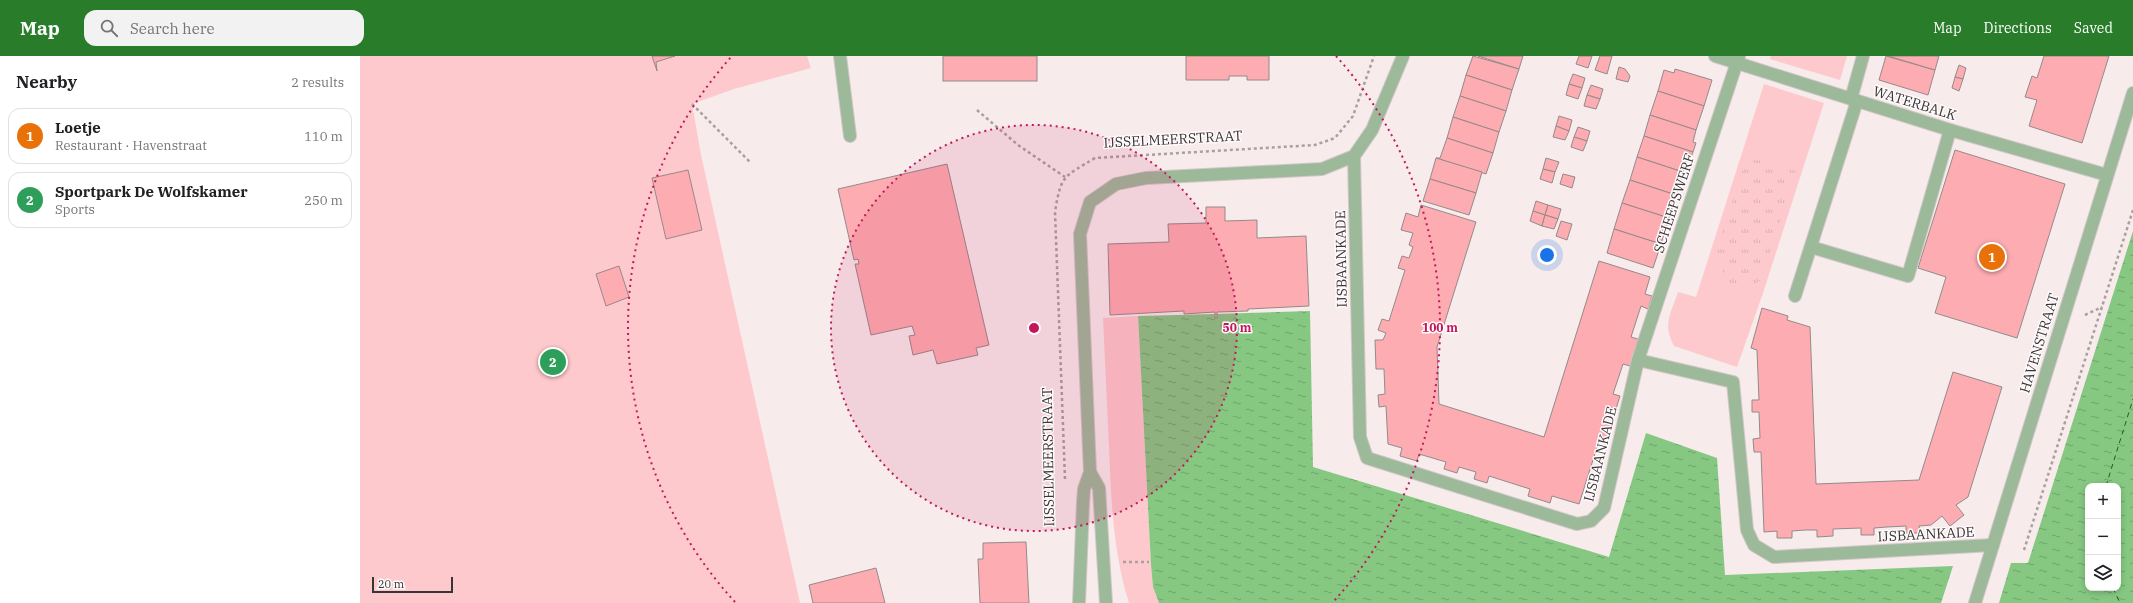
<!DOCTYPE html>
<html lang="en">
<head>
<meta charset="utf-8">
<style>
	:root { --surface:#fff; --page:#f2f2f2; --text:#202124; --muted:#757577; --line:#e0e0e0; --accent:#297c29 }
	body { margin:0; font-family:"IBM Plex Serif",serif; background:var(--page); color:var(--text) }
	.controls { position:absolute; right:12px; bottom:12px; display:grid; overflow:hidden; border-radius:8px; box-shadow:0 2px 6px #0003 }
	.controls button { width:36px; height:36px; display:grid; place-items:center; padding:0; border:0; border-bottom:1px solid var(--line); background:var(--surface); color:var(--text); font:20px sans-serif }
	.scale { position:absolute; left:12px; bottom:10px; width:81px; box-sizing:border-box; padding-left:4px; border:2px solid #393535; border-top:0; font-size:11px; line-height:14px; white-space:nowrap; color:#393535; -webkit-text-stroke:3px #fffafb; paint-order:stroke }
	.you { position:absolute; left:1187px; top:199px; width:14px; height:14px; margin:-10px; border:3px solid #fff; border-radius:50%; background:#1a73e8; box-shadow:0 0 0 6px #1a73e833 }
	.badge { display:grid; place-items:center; width:26px; height:26px; border-radius:50%; background:var(--accent); color:#fff; font-size:13px; font-weight:700 }
	.pin { position:absolute; translate:-50% -50%; border:2px solid #fff; box-shadow:0 1px 4px #0006 }
	.list { margin:0; padding:0; list-style:none }
	h2 { display:flex; justify-content:space-between; align-items:center; height:52px; margin:0; padding:0 16px; font-size:17px }
	h2 small { font-size:13px; font-weight:400; color:var(--muted) }
	.list li { display:grid; grid-template-columns:26px 1fr auto; gap:12px; align-items:center; box-sizing:border-box; height:56px; margin:0 8px 8px; padding:0 8px; border:1px solid var(--line); border-radius:12px }
	.list b { display:block; font-size:15px; white-space:nowrap }
	.list p { margin:0; font-size:13px; white-space:nowrap; color:var(--muted) }
	.list em { font-size:13px; font-style:normal; color:var(--muted) }
	.icon { flex:none; width:22px; height:22px; fill:none; stroke:currentColor; stroke-width:2; stroke-linecap:round; stroke-linejoin:round }
	.map { position:relative; flex:none; width:1773px; height:547px; overflow:hidden }
	header { display:flex; align-items:center; gap:24px; box-sizing:border-box; height:56px; padding:0 20px; background:var(--accent); color:#fff }
	header strong { font-size:19px }
	nav { display:flex; gap:22px; margin-inline-start:auto; font-size:14px }
	.search { width:280px; height:36px; background:var(--page); display:flex; align-items:center; gap:10px; box-sizing:border-box; padding:0 14px; border-radius:12px; color:var(--muted); font-size:15px }
	main { display:flex }
	aside { flex:1; background:var(--surface) }
	.map>svg:first-child { display:block }
</style>
</head>
<body>
<header>
<strong>Map</strong>
<div class="search"><svg class="icon" aria-label="search" viewBox="0 0 24 24"><circle cx="10" cy="10" r="6"/><path d="M15 15l6 6"/></svg>Search here</div>
<nav><a>Map</a><a>Directions</a><a>Saved</a></nav>
</header>
<main>
<aside>
<h2>Nearby<small>2 results</small></h2>
<ul class="list">
<li><span class="badge" style="background:#e8710a">1</span><div><b>Loetje</b><p>Restaurant · Havenstraat</p></div><em>110 m</em></li>
<li><span class="badge" style="background:#2e9e5b">2</span><div><b>Sportpark De Wolfskamer</b><p>Sports</p></div><em>250 m</em></li>
</ul>
</aside>
<div class="map">
<svg width="1773" height="547" viewBox="0 0 1773 547">
	<defs>
		<pattern id="park-tufts" width="24" height="20" patternUnits="userSpaceOnUse"><rect width="24" height="20" fill="#fdc9cc"/><path d="M3 7l-1-3M5 7V3M7 7l1-3M15 17l-1-3M17 17v-4M19 17l1-3" fill="none" stroke="#daadb0"/></pattern>
		<pattern id="water-ripples" width="26" height="14" patternUnits="userSpaceOnUse"><rect width="26" height="14" fill="#86c882"/><path d="M2 4q2-2 4 0t4 0M15 11q2-2 4 0t4 0" fill="none" stroke="#6fa36b"/></pattern>
	</defs>
	<rect width="100%" height="100%" fill="#f7ebec"/>
	<!-- grass -->
	<g fill="#fdc9cc">
		<polygon points="0,0 447,0 451,12 374,33 332,48 341,99 440,547 0,547"/>
		<polygon points="1411,0 1487,0 1480,24 1410,3"/>
		<path d="M1404 28 1464 47 1403 237 1377 311 1314 290C1302 268 1311 258 1318 236L1336 241Z"/>
		<path d="M778 260 791 509 793 531 799 547H769C753 496 751 443 749 390 747 348 745 305 743 262Z"/>
	</g>
	<!-- park -->
	<polygon fill="url(#park-tufts)" points="1387,101 1436,115 1402,224 1373,238 1355,198"/>
	<!-- water -->
	<g fill="url(#water-ripples)" fill-rule="evenodd">
		<path d="M1773 175V547H1639L1651 507H1668ZM1728 430H1758V532H1728Z"/>
		<polygon points="950,255 953,411 1249,501 1286,377 1357,402 1365,519 1593,510 1581,547 799,547 793,531 791,509 778,260 855,258 855,262 857,262 857,258"/>
	</g>
	<g fill="none" stroke-linecap="round" stroke-linejoin="round">
		<!-- ferry -->
		<g stroke="#1d5f1d" stroke-width="1" stroke-dasharray="5 4" stroke-linecap="butt">
			<polyline points="1746,430 1773,343"/>
			<polyline points="1753,532 1760,547"/>
		</g>
	</g>
	<!-- building -->
	<g fill="#fdacb1" stroke="#948a8a">
		<polygon points="292,0 315,0 296,6 297,15"/>
		<rect x="583" y="0" width="94" height="25"/>
		<polygon points="826,0 909,0 909,24 887,24 887,20 869,20 869,24 826,24"/>
		<polygon points="1113,0 1159,13 1152,34 1106,19"/>
		<polygon points="1118,0 1163,0 1159,13"/>
		<polygon points="1219,0 1232,0 1228,12 1216,8"/>
		<polygon points="1240,0 1252,0 1247,18 1235,14"/>
		<polygon points="1526,0 1575,14 1568,39 1519,24"/>
		<polygon points="1528,0 1579,0 1575,14"/>
		<polygon points="1684,0 1749,0 1722,87 1669,70 1677,44 1665,41 1672,20 1677,22"/>
		<polygon points="1599,9 1606,12 1603,23 1595,21"/>
		<polygon points="1259,11 1265,13 1270,20 1268,26 1256,23"/>
		<polygon points="1315,13 1352,24 1344,50 1298,35 1304,14 1314,17"/>
		<polygon points="1213,18 1225,22 1222,32 1209,28"/>
		<polygon points="1106,19 1152,34 1146,55 1100,40"/>
		<polygon points="1595,21 1603,23 1599,35 1592,32"/>
		<polygon points="1209,28 1222,32 1218,43 1206,39"/>
		<polygon points="1231,29 1243,33 1240,43 1227,39"/>
		<polygon points="1298,35 1344,50 1336,74 1290,59"/>
		<polygon points="1227,39 1240,43 1236,53 1224,50"/>
		<polygon points="1100,40 1146,55 1139,76 1093,61"/>
		<polygon points="1290,59 1336,74 1333,86 1336,87 1333,96 1284,80"/>
		<polygon points="1199,60 1212,64 1209,75 1196,70"/>
		<polygon points="1093,61 1139,76 1133,97 1087,82"/>
		<polygon points="1196,70 1209,75 1205,84 1193,81"/>
		<polygon points="1218,71 1230,75 1227,85 1214,81"/>
		<polygon points="1284,80 1333,96 1330,104 1327,103 1323,116 1277,101"/>
		<polygon points="1214,81 1227,85 1223,95 1211,91"/>
		<polygon points="1087,82 1133,97 1126,118 1076,102 1080,102"/>
		<polygon points="1595,94 1705,128 1657,282 1575,257 1586,221 1558,212"/>
		<polygon points="1277,101 1323,116 1316,139 1270,124"/>
		<polygon points="1076,102 1122,116 1116,137 1070,123"/>
		<polygon points="1186,102 1199,106 1195,116 1183,113"/>
		<polygon points="587,108 629,289 616,292 618,299 577,308 573,294 553,299 549,280 555,279 552,270 511,279 495,208 499,208 498,203 494,204 478,133"/>
		<polygon points="1183,113 1195,116 1192,127 1180,123"/>
		<polygon points="328,114 342,174 306,183 292,122"/>
		<polygon points="1203,118 1215,121 1212,132 1200,128"/>
		<polygon points="1070,123 1116,137 1109,159 1063,145"/>
		<polygon points="1270,124 1316,139 1309,162 1262,147"/>
		<polygon points="1176,145 1188,149 1185,159 1173,155"/>
		<polygon points="1262,147 1309,162 1301,188 1254,173"/>
		<polygon points="1061,149 1116,166 1077,291 1079,348 1184,381 1239,205 1290,221 1285,238 1292,240 1288,253 1281,250 1271,281 1278,283 1270,310 1263,308 1253,338 1260,340 1256,353 1249,351 1244,367 1251,369 1247,384 1240,382 1219,448 1192,440 1190,447 1168,440 1170,433 1129,420 1127,427 1114,423 1116,416 1099,411 1097,417 1084,413 1086,406 1059,398 1057,405 1040,400 1042,392 1028,388 1026,350 1019,351 1018,339 1025,338 1024,313 1016,313 1015,284 1023,284 1026,277 1018,274 1022,263 1029,265 1045,214 1038,212 1042,200 1049,202 1053,191 1049,189 1053,177 1041,174 1046,157 1058,161"/>
		<polygon points="1188,149 1201,153 1198,163 1185,159"/>
		<polygon points="846,151 865,151 865,165 897,164 897,182 946,180 949,250 888,253 888,255 857,256 857,262 855,262 855,256 824,258 824,255 750,259 748,188 809,186 808,168 846,167"/>
		<polygon points="1173,155 1185,159 1182,170 1170,165"/>
		<polygon points="1185,159 1198,163 1194,173 1182,170"/>
		<polygon points="1201,165 1212,168 1207,184 1196,180"/>
		<polygon points="1254,173 1301,188 1293,212 1247,197"/>
		<polygon points="259,210 269,241 246,250 236,218"/>
		<polygon points="1402,252 1428,260 1427,264 1450,271 1456,428 1559,424 1593,316 1642,331 1608,441 1596,449 1604,459 1590,470 1582,460 1571,469 1559,470 1560,477 1546,477 1546,470 1527,471 1514,472 1514,479 1501,479 1501,472 1473,473 1473,480 1457,481 1457,474 1445,474 1432,475 1432,482 1417,482 1417,475 1404,476 1401,396 1394,396 1393,383 1400,382 1399,356 1392,356 1392,344 1399,344 1397,294 1391,292"/>
		<polygon points="666,486 669,547 620,547 618,503 623,503 623,487"/>
		<polygon points="516,512 525,547 453,547 449,529"/>
	</g>
	<g fill="none" stroke-linecap="round" stroke-linejoin="round">
		<!-- minor casing -->
		<g stroke="#d1c7c7" stroke-width="14">
			<g id="minor">
				<polyline points="480,0 490,80"/>
				<polyline points="1355,0 1590,74 1747,119"/>
				<polyline points="1491,43 1503,0"/>
				<polyline points="994,100 1000,381 1007,402 1217,468 1231,465 1244,452 1278,304 1379,0"/>
				<polyline points="1451,191 1548,220 1590,74"/>
				<polyline points="1435,240 1497,45"/>
				<polyline points="1278,304 1373,326 1387,474 1394,489 1414,501 1633,489"/>
				<polyline points="730,416 739,432 746,547"/>
				<polyline points="719,547 723,447 724,433 730,416 720,178 730,146 756,128 786,122 962,113 994,100 1012,74 1043,0"/>
				<polyline points="1615,547 1773,37"/>
			</g>
		</g>
		<!-- path -->
		<g stroke="#a9a0a0" stroke-width="2.5" stroke-dasharray="3 3" stroke-linecap="butt">
			<polyline points="332,48 391,107"/>
			<polyline points="617,54 658,89 705,121"/>
			<polyline points="1725,259 1742,251"/>
			<path d="M705 423 695 156C701 118 704 121 735 102L955 89 975 82 993 60 1014 0"/>
			<polyline points="1664,494 1773,154"/>
			<polyline points="763,506 789,506"/>
		</g>
		<!-- minor -->
		<use href="#minor" stroke="#9cb99a" stroke-width="12"/>
	</g>
	<!-- distance rings -->
	<circle cx="674" cy="272" r="203" fill="#c2185b" fill-opacity=".12"/>
	<g fill="none" stroke="#c2185b" stroke-width="2" stroke-dasharray="2 4">
		<circle cx="674" cy="272" r="203"/>
		<path d="M375 546A406 406 0 0 1 372 0M976 0A406 406 0 0 1 973 546"/>
	</g>
	<g text-anchor="middle" stroke-width="3" stroke-linejoin="round" paint-order="stroke">
		<!-- street labels -->
		<g font-size="14" fill="#393535" stroke="#fffafb">
			<text transform="translate(1555 47) rotate(17)" y="5">WATERBALK</text>
			<text transform="translate(813 83) rotate(-3)" y="5">IJSSELMEERSTRAAT</text>
			<text transform="translate(1314 147) rotate(-72)" y="5">SCHEEPSWERF</text>
			<text transform="translate(981 203) rotate(-91)" y="5">IJSBAANKADE</text>
			<text transform="translate(1679 287) rotate(-73)" y="5">HAVENSTRAAT</text>
			<text transform="translate(1240 398) rotate(-76)" y="5">IJSBAANKADE</text>
			<text transform="translate(688 401) rotate(-91)" y="5">IJSSELMEERSTRAAT</text>
			<text transform="translate(1566 478) rotate(-3)" y="5">IJSBAANKADE</text>
		</g>
	</g>
	<circle cx="674" cy="272" r="6" fill="#c2185b" stroke="#fffafb" stroke-width="2"/>
	<g font-size="12" text-anchor="middle" font-weight="bold" fill="#c2185b" stroke="#fffafb" stroke-width="3" stroke-linejoin="round" paint-order="stroke">
		<text x="877" y="276">50 m</text>
		<text x="1080" y="276">100 m</text>
	</g>
</svg>
<div class="controls">
<button>+</button>
<button>−</button>
<button><svg class="icon" aria-label="layers" viewBox="0 0 24 24"><path d="M12 4l9 5-9 5-9-5zM3 14l9 5 9-5"/></svg></button>
</div>
<div class="scale">20 m</div>
<div class="you"></div>
<div class="pin badge" style="left:1632px;top:201px;background:#e8710a">1</div>
<div class="pin badge" style="left:193px;top:306px;background:#2e9e5b">2</div>
</div>
</main>
</body>
</html>
